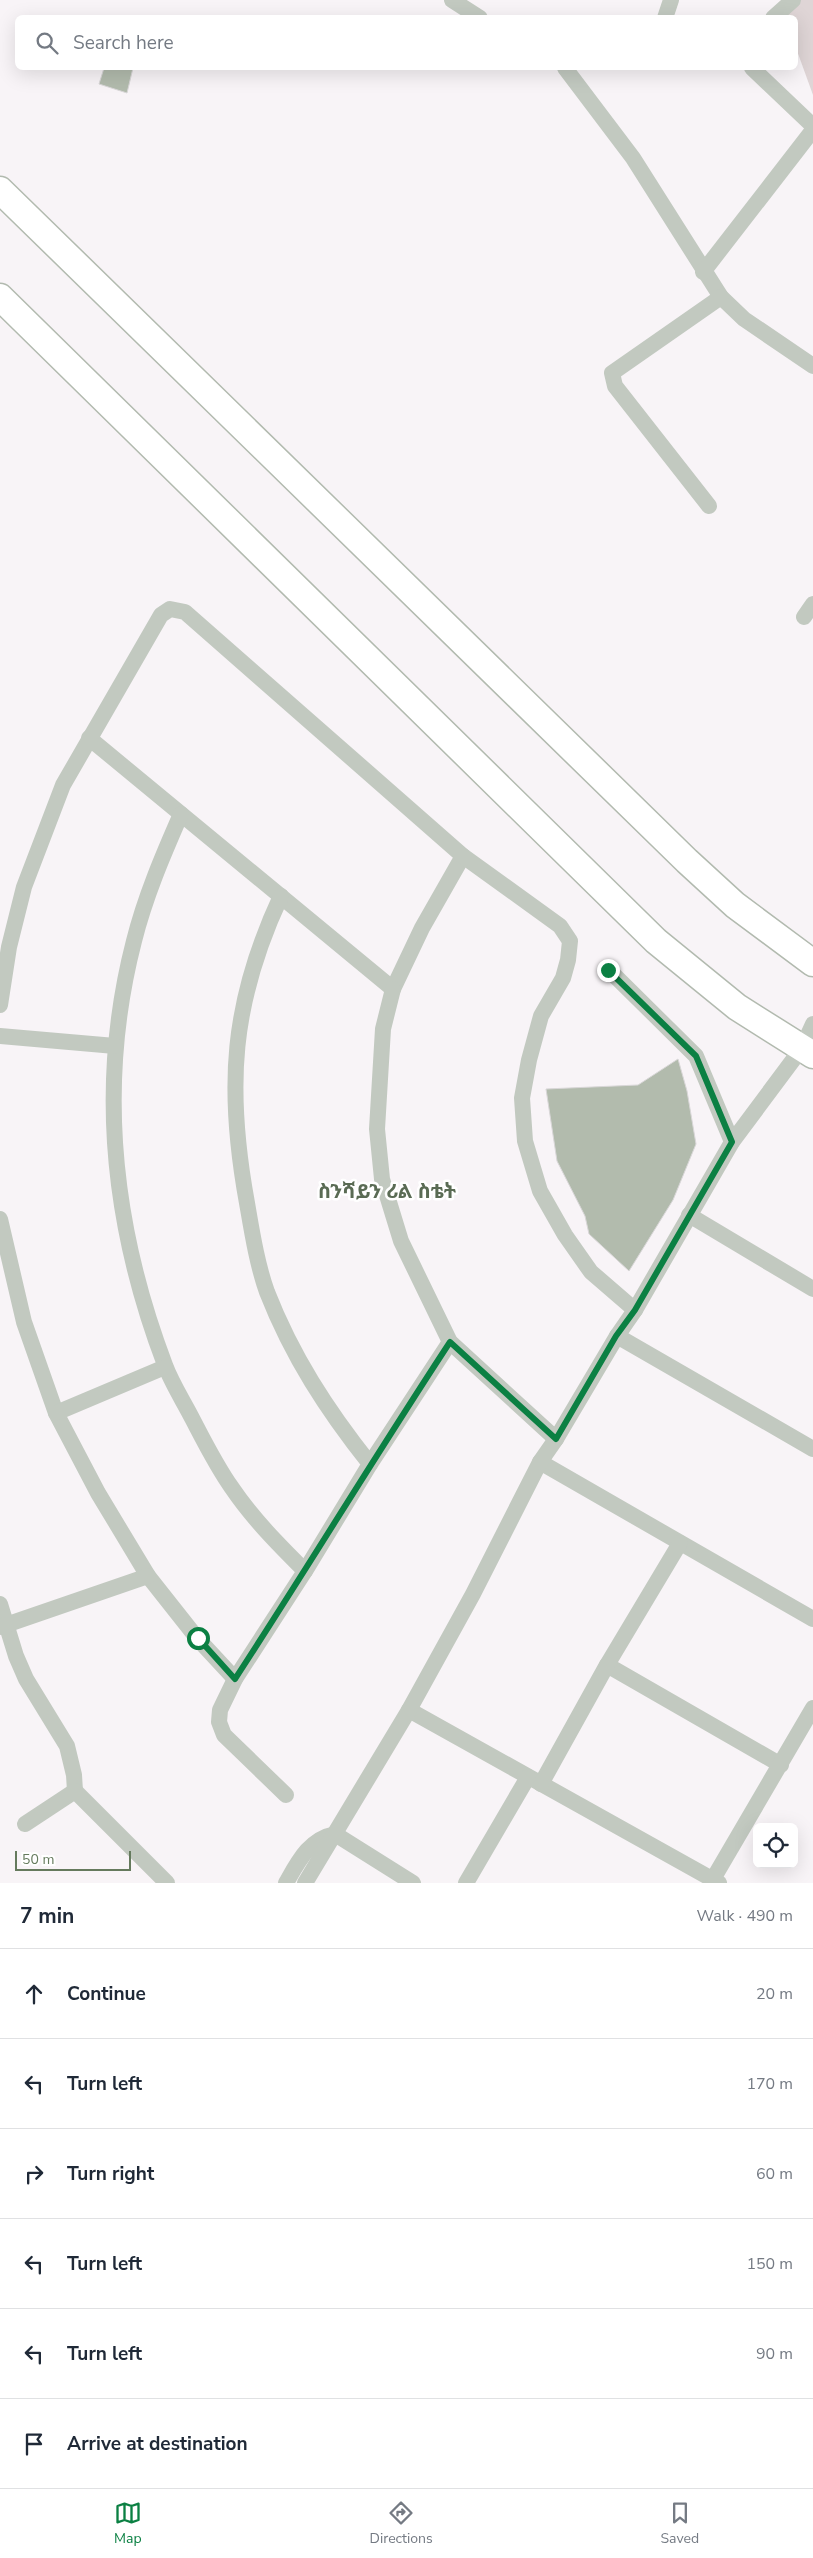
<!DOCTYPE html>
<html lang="en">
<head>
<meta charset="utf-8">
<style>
	:root { --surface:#fff; --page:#f6f6f7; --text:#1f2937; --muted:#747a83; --line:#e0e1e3; --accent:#0b8043 }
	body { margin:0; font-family:"Nunito Sans","Noto Sans Ethiopic",sans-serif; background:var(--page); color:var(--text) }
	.controls { position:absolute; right:15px; bottom:15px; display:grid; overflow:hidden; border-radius:8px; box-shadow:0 5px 20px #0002 }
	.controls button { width:45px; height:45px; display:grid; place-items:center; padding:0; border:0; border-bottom:1px solid var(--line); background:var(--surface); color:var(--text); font:25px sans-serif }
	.scale { position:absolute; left:15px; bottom:12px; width:116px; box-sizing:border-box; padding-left:5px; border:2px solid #657a5d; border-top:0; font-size:14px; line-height:18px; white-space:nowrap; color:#657a5d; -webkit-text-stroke:4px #fff; paint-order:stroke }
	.stop { position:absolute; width:15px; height:15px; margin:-11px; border:4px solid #0b8043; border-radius:50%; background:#fff }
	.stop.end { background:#0b8043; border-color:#fff; box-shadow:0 1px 5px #0008 }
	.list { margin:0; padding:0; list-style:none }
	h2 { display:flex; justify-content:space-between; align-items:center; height:65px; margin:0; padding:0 20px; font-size:21px }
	h2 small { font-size:16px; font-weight:400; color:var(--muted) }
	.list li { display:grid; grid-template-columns:32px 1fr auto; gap:15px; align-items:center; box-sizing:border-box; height:90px; padding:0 20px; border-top:1px solid var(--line) }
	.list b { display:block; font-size:19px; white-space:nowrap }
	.list em { font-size:16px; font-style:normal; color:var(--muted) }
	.icon { flex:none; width:28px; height:28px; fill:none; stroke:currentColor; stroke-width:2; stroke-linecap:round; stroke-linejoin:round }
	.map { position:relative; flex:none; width:813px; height:1883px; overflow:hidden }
	.search { position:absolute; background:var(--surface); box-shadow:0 5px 20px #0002; left:15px; right:15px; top:15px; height:55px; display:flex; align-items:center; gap:12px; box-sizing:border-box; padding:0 18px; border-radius:8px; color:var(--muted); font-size:19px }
	.sheet { height:605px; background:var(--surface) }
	nav { display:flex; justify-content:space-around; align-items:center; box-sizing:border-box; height:70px; border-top:1px solid var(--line); background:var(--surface); font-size:14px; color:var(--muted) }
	nav a { display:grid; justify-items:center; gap:2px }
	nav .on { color:var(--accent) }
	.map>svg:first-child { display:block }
</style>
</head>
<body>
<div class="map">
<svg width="813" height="1883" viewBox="0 0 813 1883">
	<rect width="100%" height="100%" fill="#f8f4f7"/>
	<!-- green -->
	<polygon fill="#dfd5d6" points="787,0 813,0 813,95 796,48 796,18 784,17"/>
	<!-- building -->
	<g fill="#b2bbad" stroke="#d9d7d8">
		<polygon points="104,68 133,68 127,93 99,84"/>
		<polygon points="678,1059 687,1091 696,1144 673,1200 629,1271 589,1234 585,1216 557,1161 546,1089 638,1085"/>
	</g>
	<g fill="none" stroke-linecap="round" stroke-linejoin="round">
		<!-- primary casing -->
		<g stroke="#b2baaf" stroke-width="29">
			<g id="primary">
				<polyline points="0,190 687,861 735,905 813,963"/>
				<polyline points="0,297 656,941 737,1007 813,1055"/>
			</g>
		</g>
		<!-- minor -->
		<g stroke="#c2c9c0" stroke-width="16">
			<polyline points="452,0 480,18"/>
			<polyline points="665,18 671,0"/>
			<polyline points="773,18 793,0"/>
			<polyline points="565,68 633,158 721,297 744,319 813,366"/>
			<polyline points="752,68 813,126"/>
			<polyline points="703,272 813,130"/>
			<polyline points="709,506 615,386 612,373 721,297"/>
			<polyline points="804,617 813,604"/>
			<polyline points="89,738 393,989 422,928 463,856"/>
			<path d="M181 814C163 855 145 897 134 941 97 1084 113 1228 165 1365 172 1384 184 1402 193 1420 205 1443 217 1467 232 1488 253 1519 279 1545 305 1571L235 1679 220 1710 219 1722 224 1735 286 1795"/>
			<path d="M281 896C231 1003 226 1088 247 1203 252 1232 257 1264 267 1292 292 1356 327 1410 370 1464L305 1571"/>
			<polyline points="609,970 696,1056 732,1142"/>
			<polyline points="393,989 383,1029 377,1129 382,1179 401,1241 450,1342 556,1439"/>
			<polyline points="0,1005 9,947 24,887 63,785 161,615 170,609 185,612 463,856 560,926 570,941 568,960 563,978 541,1016 529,1060 522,1098 525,1141 540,1191 565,1235 591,1272 635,1310"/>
			<polyline points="0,1036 115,1046"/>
			<polyline points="689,1215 813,1289"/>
			<polyline points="0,1219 24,1322 56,1413 98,1493 148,1576 197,1638 235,1679"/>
			<polyline points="617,1336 813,1449"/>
			<polyline points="56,1413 165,1367"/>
			<polyline points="540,1462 813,1619"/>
			<polyline points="370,1464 450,1342"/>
			<polyline points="680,1543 607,1665 781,1765"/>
			<polyline points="0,1604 16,1656 26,1679 67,1746 74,1775 75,1791"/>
			<polyline points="0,1627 148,1576"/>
			<polyline points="409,1710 719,1883"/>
			<polyline points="541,1784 607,1665"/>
			<polyline points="25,1824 75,1791 167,1883"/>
			<polyline points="713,1879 813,1708"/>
			<path d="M286 1883C298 1862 309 1839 335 1834L413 1883"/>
			<polyline points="305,1883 409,1710 473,1594 540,1462 556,1439 617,1336 635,1310 732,1142 802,1048 813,1024"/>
			<polyline points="466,1883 528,1777"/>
		</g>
		<!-- primary -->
		<use href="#primary" stroke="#fff" stroke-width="26"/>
	</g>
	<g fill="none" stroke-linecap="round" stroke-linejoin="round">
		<!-- route -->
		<path stroke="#0b8043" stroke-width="6" d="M198 1638 235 1679C308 1567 377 1453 450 1342L556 1439 616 1336 635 1310 732 1142 696 1056 608 970"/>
	</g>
	<g text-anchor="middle" stroke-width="5" stroke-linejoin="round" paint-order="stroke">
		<!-- district labels -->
		<g font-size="20" font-weight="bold" fill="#5a6b54" stroke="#fff">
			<text x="387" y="1198">ስንሻይን ሪል ስቴት</text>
		</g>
	</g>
</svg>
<div class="controls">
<button><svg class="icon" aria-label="locate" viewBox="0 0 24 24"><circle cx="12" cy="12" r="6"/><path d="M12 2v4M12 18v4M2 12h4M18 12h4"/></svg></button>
</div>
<div class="scale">50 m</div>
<div class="stop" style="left:198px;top:1638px"></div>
<div class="stop end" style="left:608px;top:970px"></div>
<div class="search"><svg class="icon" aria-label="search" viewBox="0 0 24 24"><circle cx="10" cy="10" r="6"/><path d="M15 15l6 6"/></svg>Search here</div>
</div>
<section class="sheet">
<h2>7 min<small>Walk · 490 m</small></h2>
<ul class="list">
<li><svg class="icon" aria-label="ahead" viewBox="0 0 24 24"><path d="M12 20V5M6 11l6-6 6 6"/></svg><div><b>Continue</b></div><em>20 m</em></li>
<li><svg class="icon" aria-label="left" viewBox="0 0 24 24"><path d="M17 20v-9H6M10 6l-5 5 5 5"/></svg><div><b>Turn left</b></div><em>170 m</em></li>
<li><svg class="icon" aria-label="right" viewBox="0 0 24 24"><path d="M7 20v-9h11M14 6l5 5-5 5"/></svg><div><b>Turn right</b></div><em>60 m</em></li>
<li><svg class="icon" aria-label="left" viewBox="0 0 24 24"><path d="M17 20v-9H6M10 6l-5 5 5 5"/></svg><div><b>Turn left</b></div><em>150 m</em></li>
<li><svg class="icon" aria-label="left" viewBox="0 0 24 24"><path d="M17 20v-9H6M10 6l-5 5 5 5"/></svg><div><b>Turn left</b></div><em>90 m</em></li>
<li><svg class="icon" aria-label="arrive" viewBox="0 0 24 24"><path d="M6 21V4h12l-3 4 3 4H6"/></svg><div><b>Arrive at destination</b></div></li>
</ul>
</section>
<nav>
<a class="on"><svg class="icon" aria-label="map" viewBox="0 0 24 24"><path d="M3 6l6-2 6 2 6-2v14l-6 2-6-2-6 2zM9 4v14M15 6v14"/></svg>Map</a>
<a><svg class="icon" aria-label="directions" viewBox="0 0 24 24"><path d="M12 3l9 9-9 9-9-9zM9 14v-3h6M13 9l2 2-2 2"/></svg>Directions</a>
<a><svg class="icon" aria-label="saved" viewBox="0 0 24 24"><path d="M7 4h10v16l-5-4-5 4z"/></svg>Saved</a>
</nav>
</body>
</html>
